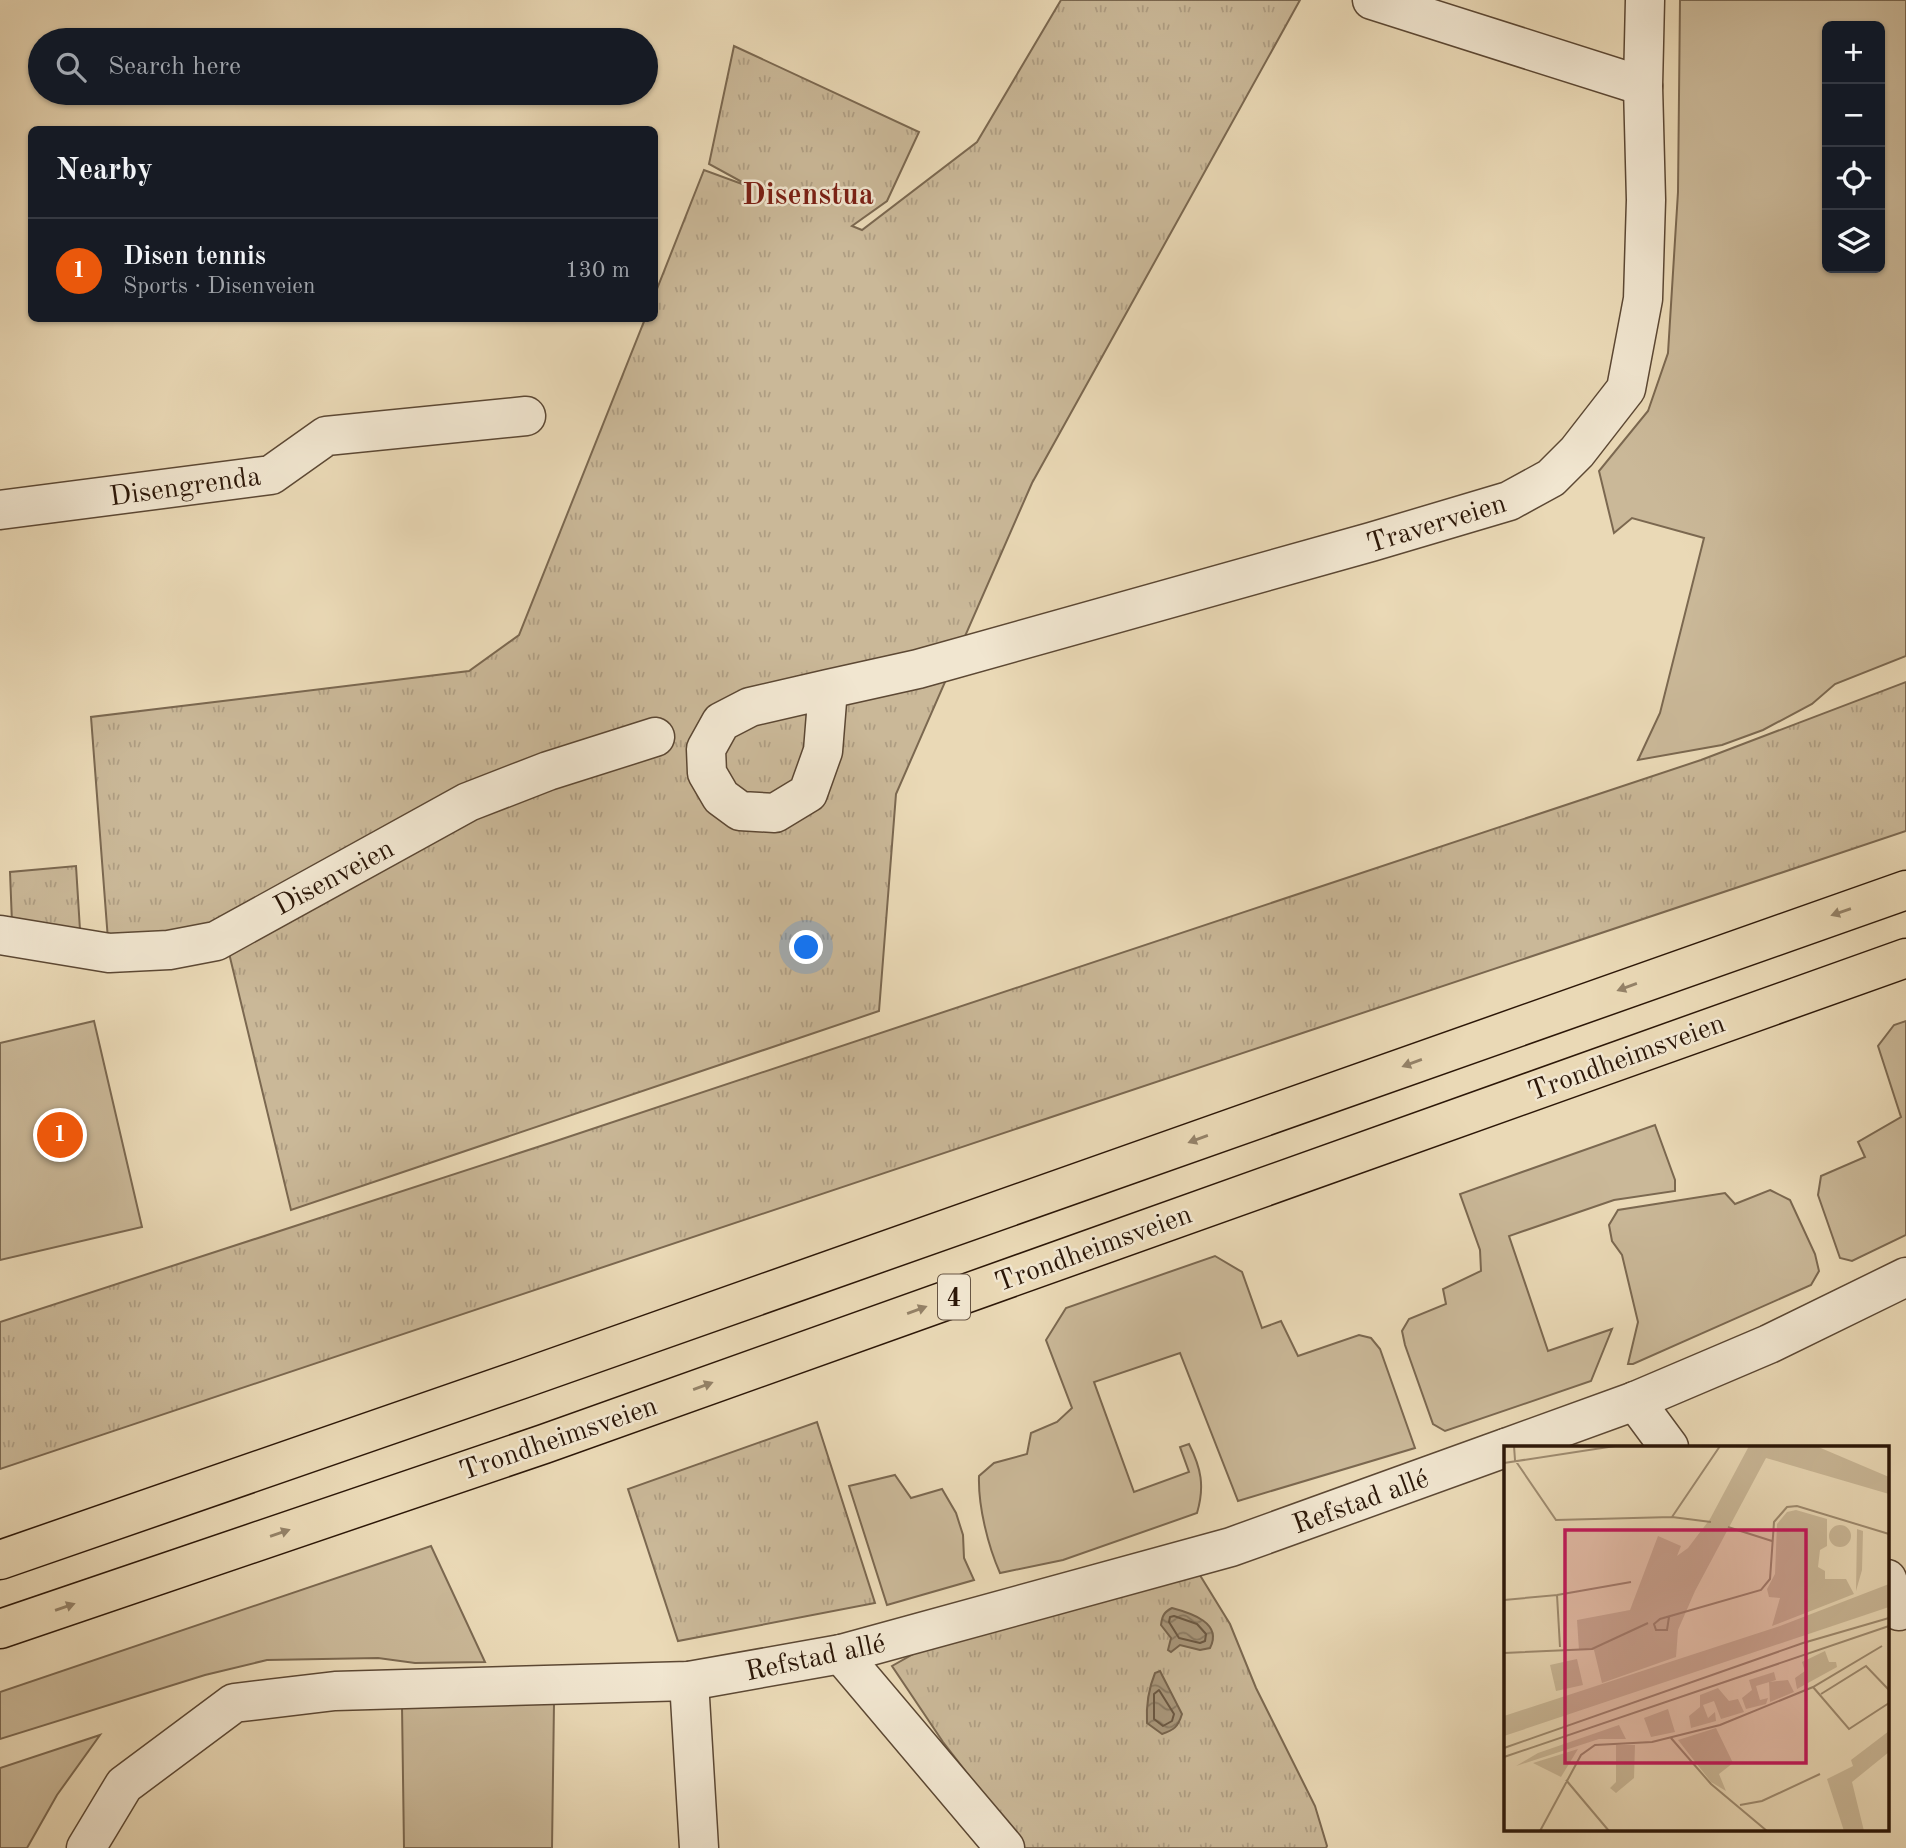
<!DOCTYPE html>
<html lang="en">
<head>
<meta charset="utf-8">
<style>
	:root { --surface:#171b24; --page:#20242c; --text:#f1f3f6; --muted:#9ea1a6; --line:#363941; --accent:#ea580c }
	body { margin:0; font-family:"Old Standard TT",serif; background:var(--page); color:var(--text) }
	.controls { position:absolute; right:21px; top:21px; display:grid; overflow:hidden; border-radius:10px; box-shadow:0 2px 5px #0004 }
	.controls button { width:63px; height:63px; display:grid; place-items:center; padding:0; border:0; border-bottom:2px solid var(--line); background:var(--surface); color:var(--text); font:35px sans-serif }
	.you { position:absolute; left:807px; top:948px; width:24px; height:24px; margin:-18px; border:5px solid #fff; border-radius:50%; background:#1a73e8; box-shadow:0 0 0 10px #1a73e833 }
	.badge { display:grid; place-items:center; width:46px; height:46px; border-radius:50%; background:var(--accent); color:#fff; font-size:23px; font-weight:700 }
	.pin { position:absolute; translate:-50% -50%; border:4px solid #fff; box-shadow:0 2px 7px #0006 }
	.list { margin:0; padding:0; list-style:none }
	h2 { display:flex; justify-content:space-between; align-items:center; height:91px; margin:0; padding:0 28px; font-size:30px }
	h2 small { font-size:23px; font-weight:400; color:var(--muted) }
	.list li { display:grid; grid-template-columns:46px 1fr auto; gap:21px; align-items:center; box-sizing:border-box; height:105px; padding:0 28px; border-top:2px solid var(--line) }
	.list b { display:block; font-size:26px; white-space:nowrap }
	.list p { margin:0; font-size:23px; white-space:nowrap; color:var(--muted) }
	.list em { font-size:23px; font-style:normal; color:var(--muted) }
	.icon { flex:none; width:38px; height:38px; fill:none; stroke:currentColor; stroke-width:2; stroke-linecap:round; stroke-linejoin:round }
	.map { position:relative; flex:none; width:1906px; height:1848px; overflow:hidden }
	.search { position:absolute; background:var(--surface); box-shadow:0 2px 5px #0004; left:28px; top:28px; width:630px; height:77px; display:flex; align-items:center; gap:18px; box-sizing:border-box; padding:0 24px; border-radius:38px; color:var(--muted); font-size:26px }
	.panel { position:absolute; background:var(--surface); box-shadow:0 2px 5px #0004; left:28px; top:126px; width:630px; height:196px; border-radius:10px }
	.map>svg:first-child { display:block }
</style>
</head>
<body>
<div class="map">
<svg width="1906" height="1848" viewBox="0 0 1906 1848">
	<defs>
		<pattern id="park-tufts" width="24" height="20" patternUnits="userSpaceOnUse" patternTransform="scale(1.75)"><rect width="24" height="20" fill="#cab898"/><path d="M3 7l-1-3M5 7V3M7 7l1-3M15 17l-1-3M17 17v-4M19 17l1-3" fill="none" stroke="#ae9d82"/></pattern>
		<pattern id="water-waves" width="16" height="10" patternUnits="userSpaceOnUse" patternTransform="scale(1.75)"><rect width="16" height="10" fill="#a9977b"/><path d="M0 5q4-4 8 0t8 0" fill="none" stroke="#8a7a63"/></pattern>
	</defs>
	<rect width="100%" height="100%" fill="#ead9b6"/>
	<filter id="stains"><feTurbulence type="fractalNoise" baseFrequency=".00286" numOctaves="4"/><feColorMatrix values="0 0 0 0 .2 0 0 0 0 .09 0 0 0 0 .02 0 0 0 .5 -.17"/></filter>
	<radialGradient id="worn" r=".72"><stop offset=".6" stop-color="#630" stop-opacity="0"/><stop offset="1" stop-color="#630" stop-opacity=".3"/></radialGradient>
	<!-- green -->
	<g fill="#cab898" stroke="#7b6850" stroke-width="2" fill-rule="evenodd">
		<path d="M1680 0H1906V656L1835 684 1812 704 1763 730 1722 745 1638 760 1660 713 1704 538 1632 518 1614 533 1599 471 1648 411 1668 353 1678 192ZM1827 26H1880V268H1827Z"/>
		<polygon points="94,1021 142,1227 0,1260 0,1043"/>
		<polygon points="1906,1021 1906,1235 1852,1261 1840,1258 1818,1195 1821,1176 1865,1157 1858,1142 1901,1117 1878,1046 1894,1025"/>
		<polygon points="1655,1125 1675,1180 1675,1191 1614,1200 1509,1236 1548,1351 1612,1329 1591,1381 1445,1431 1433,1424 1405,1345 1402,1331 1409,1319 1446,1304 1443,1289 1481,1271 1480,1250 1460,1194"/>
		<polygon points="1770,1190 1790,1200 1815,1254 1819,1271 1811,1285 1633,1364 1628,1364 1638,1322 1622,1255 1612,1241 1609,1225 1618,1210 1725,1193 1735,1204"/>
		<path d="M1215 1256 1242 1272 1262 1328 1281 1321 1298 1356 1359 1335 1371 1338 1380 1349 1415 1448 1238 1501 1180 1353 1094 1382 1134 1492 1189 1472 1180 1447 1189 1444C1201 1468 1205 1486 1197 1513L1063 1560 1000 1573C988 1546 978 1506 979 1476L994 1463 1027 1454 1031 1433 1057 1422 1072 1408 1046 1340 1066 1308Z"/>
		<polygon points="895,1475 911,1498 942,1489 956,1513 963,1535 964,1558 974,1580 887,1605 849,1486"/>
		<polygon points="431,1546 485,1662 415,1663 378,1658 267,1660 205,1675 0,1739 0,1692"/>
		<polygon points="554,1703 552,1848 404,1848 402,1706"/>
		<polygon points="100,1735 57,1795 27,1848 0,1848 0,1768"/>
	</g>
	<!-- park -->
	<g fill="url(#park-tufts)" stroke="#7b6850" stroke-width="2">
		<polygon points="1061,0 1300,0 1032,483 896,794 879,1011 291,1210 228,949 109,953 91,717 469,671 519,635 645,319 654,318 655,294 704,170 753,188 709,164 734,46 919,132 887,201 852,226 862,230 977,142"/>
		<polygon points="1906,682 1906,831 0,1469 0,1322 553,1142 1701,760"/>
		<polygon points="76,866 80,930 12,923 10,872"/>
		<polygon points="817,1422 875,1603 678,1641 628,1489"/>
		<polygon points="1198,1572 1230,1624 1256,1688 1315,1806 1327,1846 1326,1848 1025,1848 943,1742 892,1666 917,1652"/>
	</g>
	<!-- water -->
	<g fill="url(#water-waves)" stroke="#77644d" stroke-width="2">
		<path d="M1172 1608C1191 1613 1223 1623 1210 1648L1200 1650 1180 1645 1171 1652 1168 1650 1171 1638 1161 1625C1162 1616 1164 1612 1172 1608Z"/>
		<path d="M1160 1671 1182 1714C1178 1727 1174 1730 1162 1734L1147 1723C1146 1704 1148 1690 1155 1673Z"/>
	</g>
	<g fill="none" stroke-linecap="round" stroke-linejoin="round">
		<!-- shore -->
		<g stroke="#6a5742" stroke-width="2">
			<polygon points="1174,1616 1197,1624 1206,1634 1205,1641 1200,1643 1179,1638 1169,1622 1170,1617"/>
			<polygon points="1159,1690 1174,1714 1172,1721 1163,1726 1154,1719 1154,1694"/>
		</g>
		<!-- minor casing -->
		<g stroke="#5c4834" stroke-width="41">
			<g id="minor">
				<polyline points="1372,0 1643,86"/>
				<polyline points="0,510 271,475 326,436 526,416"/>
				<polyline points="828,689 823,751 808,793 775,813 740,811 721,797 707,773 706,749 721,722 750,707 828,689 918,669 1371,542 1509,501 1551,478 1577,452 1626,389 1643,299 1646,200 1643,86 1645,0"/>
				<polyline points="0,935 109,953 169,950 216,941 468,802 548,771 655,737"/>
				<polyline points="1635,1401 1669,1447"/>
				<polyline points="1508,1447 1635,1401 1769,1344 1906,1277"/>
				<polyline points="1887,1579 1899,1611"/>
				<polyline points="841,1654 1005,1848"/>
				<polyline points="689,1681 699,1848"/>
				<polyline points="86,1848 124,1785 234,1703 335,1691 689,1681 841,1654 1231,1547 1505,1448"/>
			</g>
		</g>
		<!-- highway casing -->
		<g stroke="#2c1708" stroke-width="41">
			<g id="highway">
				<polyline points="0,1560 522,1379 1906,890"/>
				<polyline points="0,1629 544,1444 1906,958"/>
			</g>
		</g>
		<!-- minor -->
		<use href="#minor" stroke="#f1e6d0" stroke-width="38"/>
		<!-- highway -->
		<use href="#highway" stroke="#ead9b6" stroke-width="38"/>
	</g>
	<!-- one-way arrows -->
	<defs><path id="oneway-solid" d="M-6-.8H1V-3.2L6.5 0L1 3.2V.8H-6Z" transform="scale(1.75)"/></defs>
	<g fill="#948268">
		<use href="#oneway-solid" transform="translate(1841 912) rotate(161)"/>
		<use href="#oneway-solid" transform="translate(1627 987) rotate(160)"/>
		<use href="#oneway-solid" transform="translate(1412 1063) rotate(160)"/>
		<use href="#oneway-solid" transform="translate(1198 1139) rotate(160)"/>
		<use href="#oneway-solid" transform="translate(917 1310) rotate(-20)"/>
		<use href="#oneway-solid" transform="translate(703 1386) rotate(-20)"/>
		<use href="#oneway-solid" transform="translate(280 1533) rotate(-19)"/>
		<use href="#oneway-solid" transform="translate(65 1607) rotate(-19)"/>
	</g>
	<g text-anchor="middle" stroke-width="5" stroke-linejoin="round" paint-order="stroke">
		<!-- shield labels -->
		<rect fill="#f1e6d0" stroke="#675544" stroke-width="2" x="938" y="1274.5" width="32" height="45" rx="5"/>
		<g font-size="26" font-weight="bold" fill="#2c1708">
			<text x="954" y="1306">4</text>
		</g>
		<!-- street labels -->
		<g font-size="28" fill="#2c1708" stroke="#f1e6d0">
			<text transform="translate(185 485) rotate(-8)" y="10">Disengrenda</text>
			<text transform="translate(1436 522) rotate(-17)" y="10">Traverveien</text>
			<text transform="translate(333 876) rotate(-28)" y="10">Disenveien</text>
			<text transform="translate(1626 1056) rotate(-20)" y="10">Trondheimsveien</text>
			<text transform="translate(1093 1247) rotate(-20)" y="10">Trondheimsveien</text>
			<text transform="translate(558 1437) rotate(-19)" y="10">Trondheimsveien</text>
			<text transform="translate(1360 1500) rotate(-20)" y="10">Refstad allé</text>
			<text transform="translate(815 1656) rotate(-12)" y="10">Refstad allé</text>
		</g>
		<!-- neighbourhood labels -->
		<g font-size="30" font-weight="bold" fill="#7a1f14" stroke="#f1e6d0">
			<text x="808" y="204">Disenstua</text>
		</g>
	</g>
	<!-- overview -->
	<g transform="translate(1504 1446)">
		<rect width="385" height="385" fill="#ead9b6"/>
		<path d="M292 64 323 73V100L316 104 314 121 321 125V133H342L350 148 268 180 276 152 265 151 263 143 271 128 273 78 283 66ZM325 90a11 11 0 1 1 22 0a11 11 0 1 1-22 0ZM353 83 359 85 358 124 352 145ZM321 205 325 216H332L333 221 293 243 291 232 301 225 298 216ZM73 213 79 239 52 245 46 219ZM270 226 272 234 252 240 256 254 264 252 262 258 242 263 238 252 248 244 245 234ZM284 234 290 246 266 256 265 236ZM214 242 225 255 234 253 240 266 217 273 210 255 199 259 204 272 211 266 212 275 187 282 185 270 196 261V249ZM115 279 122 293H95L12 320 34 307ZM385 285V306L348 336 360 385H340L323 333 349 320 347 314ZM112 299H131L130 332 112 347 106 342 112 336ZM74 303 57 331 29 317Z" fill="#cab898"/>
		<path d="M245 0H312L385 31V48L262 12 191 145 174 184 172 211 98 237 90 204H75L73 174 126 164 154 90 177 100 173 110 184 102 206 73ZM385 138V161L0 290V270L276 180ZM164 263 171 286 147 291 140 272ZM212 282 229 317 215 328 222 345 207 336 174 294Z" fill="#cab898"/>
		<path fill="none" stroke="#9e8b70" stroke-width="2" d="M10 0 11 14 52 74 168 71 207 76M0 17 111 0M168 71 216 0M224 81 268 95M53 149 127 136M0 154 53 149 56 201M165 171 163 184H152L150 178 156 173 257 144 266 133 270 76 283 61 293 60 385 88M0 207 88 203 144 177M309 241 345 283 385 257M317 248 362 220 385 244M167 292 207 338 263 385M0 302 299 197 385 172M0 311 385 180M62 334 105 385M236 359 258 355 316 328M36 385 77 309 91 299 148 296 216 279 309 241 378 200"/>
		<path fill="#c2185b" fill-opacity="0.15" stroke="#c2185b" stroke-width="3.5" d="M61 84H302V317H61Z"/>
		<rect width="385" height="385" fill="none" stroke="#2c1708" stroke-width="3.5"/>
	</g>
	<rect width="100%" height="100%" filter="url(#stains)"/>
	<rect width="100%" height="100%" fill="url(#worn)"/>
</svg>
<div class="controls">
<button>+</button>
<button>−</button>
<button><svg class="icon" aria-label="locate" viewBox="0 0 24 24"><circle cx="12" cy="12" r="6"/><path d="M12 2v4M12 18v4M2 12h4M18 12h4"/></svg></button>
<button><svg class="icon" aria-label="layers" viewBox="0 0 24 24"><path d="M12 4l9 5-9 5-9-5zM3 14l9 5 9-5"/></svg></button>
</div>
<div class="you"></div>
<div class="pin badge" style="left:60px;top:1135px">1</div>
<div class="search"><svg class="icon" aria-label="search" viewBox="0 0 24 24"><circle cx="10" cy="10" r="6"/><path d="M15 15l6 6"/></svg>Search here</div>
<section class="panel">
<h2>Nearby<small></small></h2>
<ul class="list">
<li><span class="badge">1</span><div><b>Disen tennis</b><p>Sports · Disenveien</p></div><em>130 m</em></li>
</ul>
</section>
</div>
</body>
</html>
